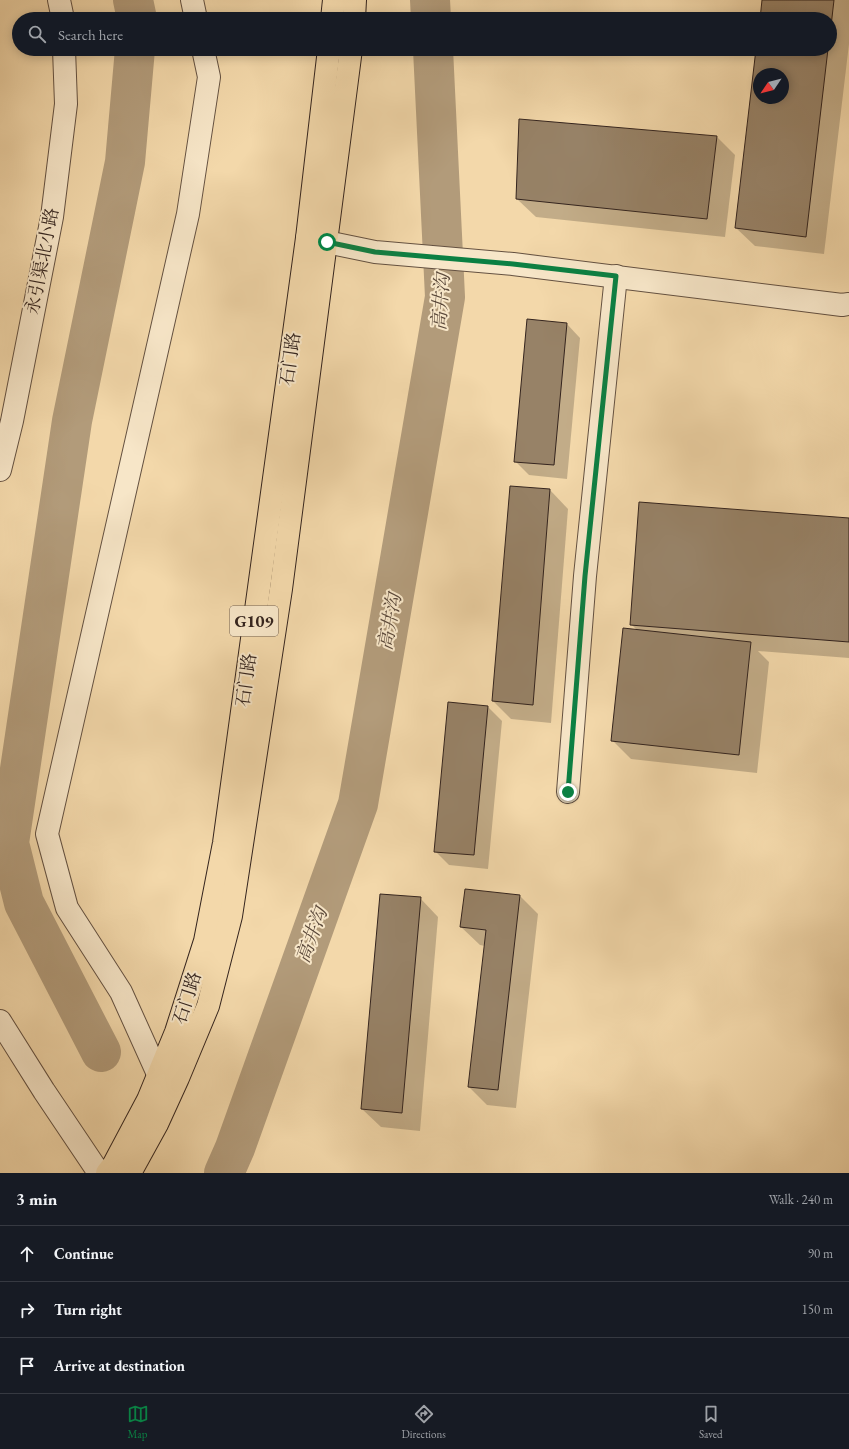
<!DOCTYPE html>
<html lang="en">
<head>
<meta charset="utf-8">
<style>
	:root { --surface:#171b24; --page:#242831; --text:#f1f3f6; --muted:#9ea1a6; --line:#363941; --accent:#0b8043 }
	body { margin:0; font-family:"EB Garamond","Noto Serif SC",serif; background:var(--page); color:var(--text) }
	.compass { position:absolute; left:753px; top:68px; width:36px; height:36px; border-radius:50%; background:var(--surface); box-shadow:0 2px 10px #0003; rotate:235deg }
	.stop { position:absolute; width:12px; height:12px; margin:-9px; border:3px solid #0b8043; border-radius:50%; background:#fff }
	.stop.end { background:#0b8043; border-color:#fff; box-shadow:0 1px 4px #0008 }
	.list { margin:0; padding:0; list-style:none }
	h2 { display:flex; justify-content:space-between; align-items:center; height:52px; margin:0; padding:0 16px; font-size:17px }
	h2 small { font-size:13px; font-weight:400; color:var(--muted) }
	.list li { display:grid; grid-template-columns:26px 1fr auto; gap:12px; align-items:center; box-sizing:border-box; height:56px; padding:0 16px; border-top:1px solid var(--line) }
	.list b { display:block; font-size:15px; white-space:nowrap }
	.list em { font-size:13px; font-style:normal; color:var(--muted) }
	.icon { flex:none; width:22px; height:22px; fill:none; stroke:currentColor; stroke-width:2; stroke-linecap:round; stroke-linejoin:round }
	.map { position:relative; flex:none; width:849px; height:1173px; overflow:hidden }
	.search { position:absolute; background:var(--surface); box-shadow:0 2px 10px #0003; left:12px; right:12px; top:12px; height:44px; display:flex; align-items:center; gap:10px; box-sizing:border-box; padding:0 14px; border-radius:22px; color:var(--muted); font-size:15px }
	.sheet { height:220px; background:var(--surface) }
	nav { display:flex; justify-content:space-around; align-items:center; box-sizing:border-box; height:56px; border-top:1px solid var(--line); background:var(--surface); font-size:11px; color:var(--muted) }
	nav a { display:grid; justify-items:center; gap:2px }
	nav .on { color:var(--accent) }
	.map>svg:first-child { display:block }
</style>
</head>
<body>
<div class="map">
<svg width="849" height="1173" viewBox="0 0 849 1173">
	<rect width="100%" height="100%" fill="#f3d8aa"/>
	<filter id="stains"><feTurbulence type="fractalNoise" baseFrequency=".005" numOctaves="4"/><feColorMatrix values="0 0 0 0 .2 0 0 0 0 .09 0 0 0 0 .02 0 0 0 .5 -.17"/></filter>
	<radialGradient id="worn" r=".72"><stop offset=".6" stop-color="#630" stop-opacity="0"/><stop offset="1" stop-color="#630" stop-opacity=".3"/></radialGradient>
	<!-- shadow -->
	<g fill="#0003" fill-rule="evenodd">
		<path d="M763 0H849V44L824 254 755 246 736 228 757 49H830V19H761ZM759 74H783V98H759Z"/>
		<polygon points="520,120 717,137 735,155 725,237 536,217 517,199"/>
		<polygon points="566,323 580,338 567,479 529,475 515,461"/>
		<polygon points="511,487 550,490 568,509 551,723 511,719 493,701"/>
		<polygon points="849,519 849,658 758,651 769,662 757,773 631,759 612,740 637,630 631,624"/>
		<polygon points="488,707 502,721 488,869 449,865 435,851"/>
		<polygon points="520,896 538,914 516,1108 487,1105 469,1087 485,946 480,945 461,927"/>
		<polygon points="420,898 438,917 420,1131 381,1127 362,1109"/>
	</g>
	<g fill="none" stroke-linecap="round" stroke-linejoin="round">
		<!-- river -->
		<g stroke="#b29b7a" stroke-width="40">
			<polyline points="133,0 137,19"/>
			<polyline points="430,0 431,19"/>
			<polyline points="101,1052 24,903 9,843 72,421 125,162 135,49"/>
			<polyline points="224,1173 235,1148 358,804 445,297 433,49"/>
		</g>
	</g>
	<!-- building -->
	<g fill="#978267" stroke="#34241e" fill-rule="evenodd">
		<polygon points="762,0 834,0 830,35 830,19 760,19"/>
		<path d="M756 49H828L806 237 735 228ZM759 74H783V98H759Z"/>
		<polygon points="519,119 717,136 707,219 516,199"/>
		<polygon points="527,319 567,323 554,465 514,462"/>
		<polygon points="510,486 550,489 533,705 492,701"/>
		<polygon points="639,502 849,518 849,642 630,625"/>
		<polygon points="623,628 751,642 739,755 611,741"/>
		<polygon points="448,702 488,706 474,855 434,852"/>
		<polygon points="465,889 520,895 498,1090 468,1087 486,930 460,927"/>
		<polygon points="380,894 421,897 402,1113 361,1109"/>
	</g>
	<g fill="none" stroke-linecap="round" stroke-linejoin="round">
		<!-- minor casing -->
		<g stroke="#645141" stroke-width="24">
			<g id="minor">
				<polyline points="59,0 63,19"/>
				<polyline points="192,0 196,19"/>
				<polyline points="307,238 375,252 513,264 842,305 849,304"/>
				<polyline points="0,470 12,421 52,217 66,104 64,49"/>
				<polyline points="568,792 585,576 616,276"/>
				<polyline points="0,1021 44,1091 99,1173"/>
				<polyline points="158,1074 121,992 67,908 47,834 188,214 209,77 203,49"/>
			</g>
		</g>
		<!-- highway casing -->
		<g stroke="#34241e" stroke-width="24">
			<g id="highway">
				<polyline points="332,19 334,0"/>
				<polyline points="354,19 355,0"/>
				<polyline points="107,1173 114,1164 148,1100 176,1032 205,941 224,843 307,238 329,49"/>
				<polyline points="130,1173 157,1124 178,1078 208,1006 231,916 281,589 351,49"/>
			</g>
		</g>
		<!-- minor -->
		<use href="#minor" stroke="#f7e6c8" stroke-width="22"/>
		<!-- highway -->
		<use href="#highway" stroke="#f3d8aa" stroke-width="22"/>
	</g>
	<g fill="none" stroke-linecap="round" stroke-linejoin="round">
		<!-- route -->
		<polyline stroke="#0b8043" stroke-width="5" points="327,242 375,252 513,264 616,276 585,576 568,792"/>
	</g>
	<g text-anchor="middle" stroke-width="4" stroke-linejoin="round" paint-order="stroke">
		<!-- shield labels -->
		<rect fill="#f7e6c8" stroke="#6e5e51" stroke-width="1" x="230" y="606" width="48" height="30" rx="3"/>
		<g font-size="17" font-weight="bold" fill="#34241e">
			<text x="254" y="627">G109</text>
		</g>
		<!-- street labels -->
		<g font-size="18" fill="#34241e" stroke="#f7e6c8">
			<text transform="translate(42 261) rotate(-79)" y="6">永引渠北小路</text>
			<text transform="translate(290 359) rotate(-82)" y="6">石门路</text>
			<text transform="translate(246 680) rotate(-82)" y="6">石门路</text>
			<text transform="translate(187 998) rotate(-72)" y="6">石门路</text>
		</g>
		<!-- water labels -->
		<g font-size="19" font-style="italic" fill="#5a483a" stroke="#f7e6c8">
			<text transform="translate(440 302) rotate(-86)" y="7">高井沟</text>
			<text transform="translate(389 622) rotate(-80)" y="7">高井沟</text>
			<text transform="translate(311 935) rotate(-70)" y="7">高井沟</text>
		</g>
	</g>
	<rect width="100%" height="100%" filter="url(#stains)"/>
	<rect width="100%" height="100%" fill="url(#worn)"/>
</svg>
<svg class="compass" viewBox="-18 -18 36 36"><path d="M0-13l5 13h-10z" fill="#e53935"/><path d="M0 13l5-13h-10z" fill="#9ea1a6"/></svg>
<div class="stop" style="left:327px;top:242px"></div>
<div class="stop end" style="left:568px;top:792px"></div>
<div class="search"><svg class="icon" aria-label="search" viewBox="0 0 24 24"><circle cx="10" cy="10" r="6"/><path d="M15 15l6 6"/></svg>Search here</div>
</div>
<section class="sheet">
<h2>3 min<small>Walk · 240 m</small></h2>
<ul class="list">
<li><svg class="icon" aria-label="ahead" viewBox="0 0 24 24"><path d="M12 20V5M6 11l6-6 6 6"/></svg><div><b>Continue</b></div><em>90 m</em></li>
<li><svg class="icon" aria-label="right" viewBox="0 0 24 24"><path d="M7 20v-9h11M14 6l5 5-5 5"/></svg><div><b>Turn right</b></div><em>150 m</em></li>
<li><svg class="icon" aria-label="arrive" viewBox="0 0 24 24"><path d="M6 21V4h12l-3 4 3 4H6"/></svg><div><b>Arrive at destination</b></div></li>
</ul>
</section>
<nav>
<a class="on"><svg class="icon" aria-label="map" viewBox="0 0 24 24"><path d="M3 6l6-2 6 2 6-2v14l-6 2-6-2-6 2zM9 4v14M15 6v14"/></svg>Map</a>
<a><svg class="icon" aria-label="directions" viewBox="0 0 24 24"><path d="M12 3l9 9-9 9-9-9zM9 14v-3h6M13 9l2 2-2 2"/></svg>Directions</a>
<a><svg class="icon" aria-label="saved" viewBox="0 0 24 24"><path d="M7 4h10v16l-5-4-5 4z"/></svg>Saved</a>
</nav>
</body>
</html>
